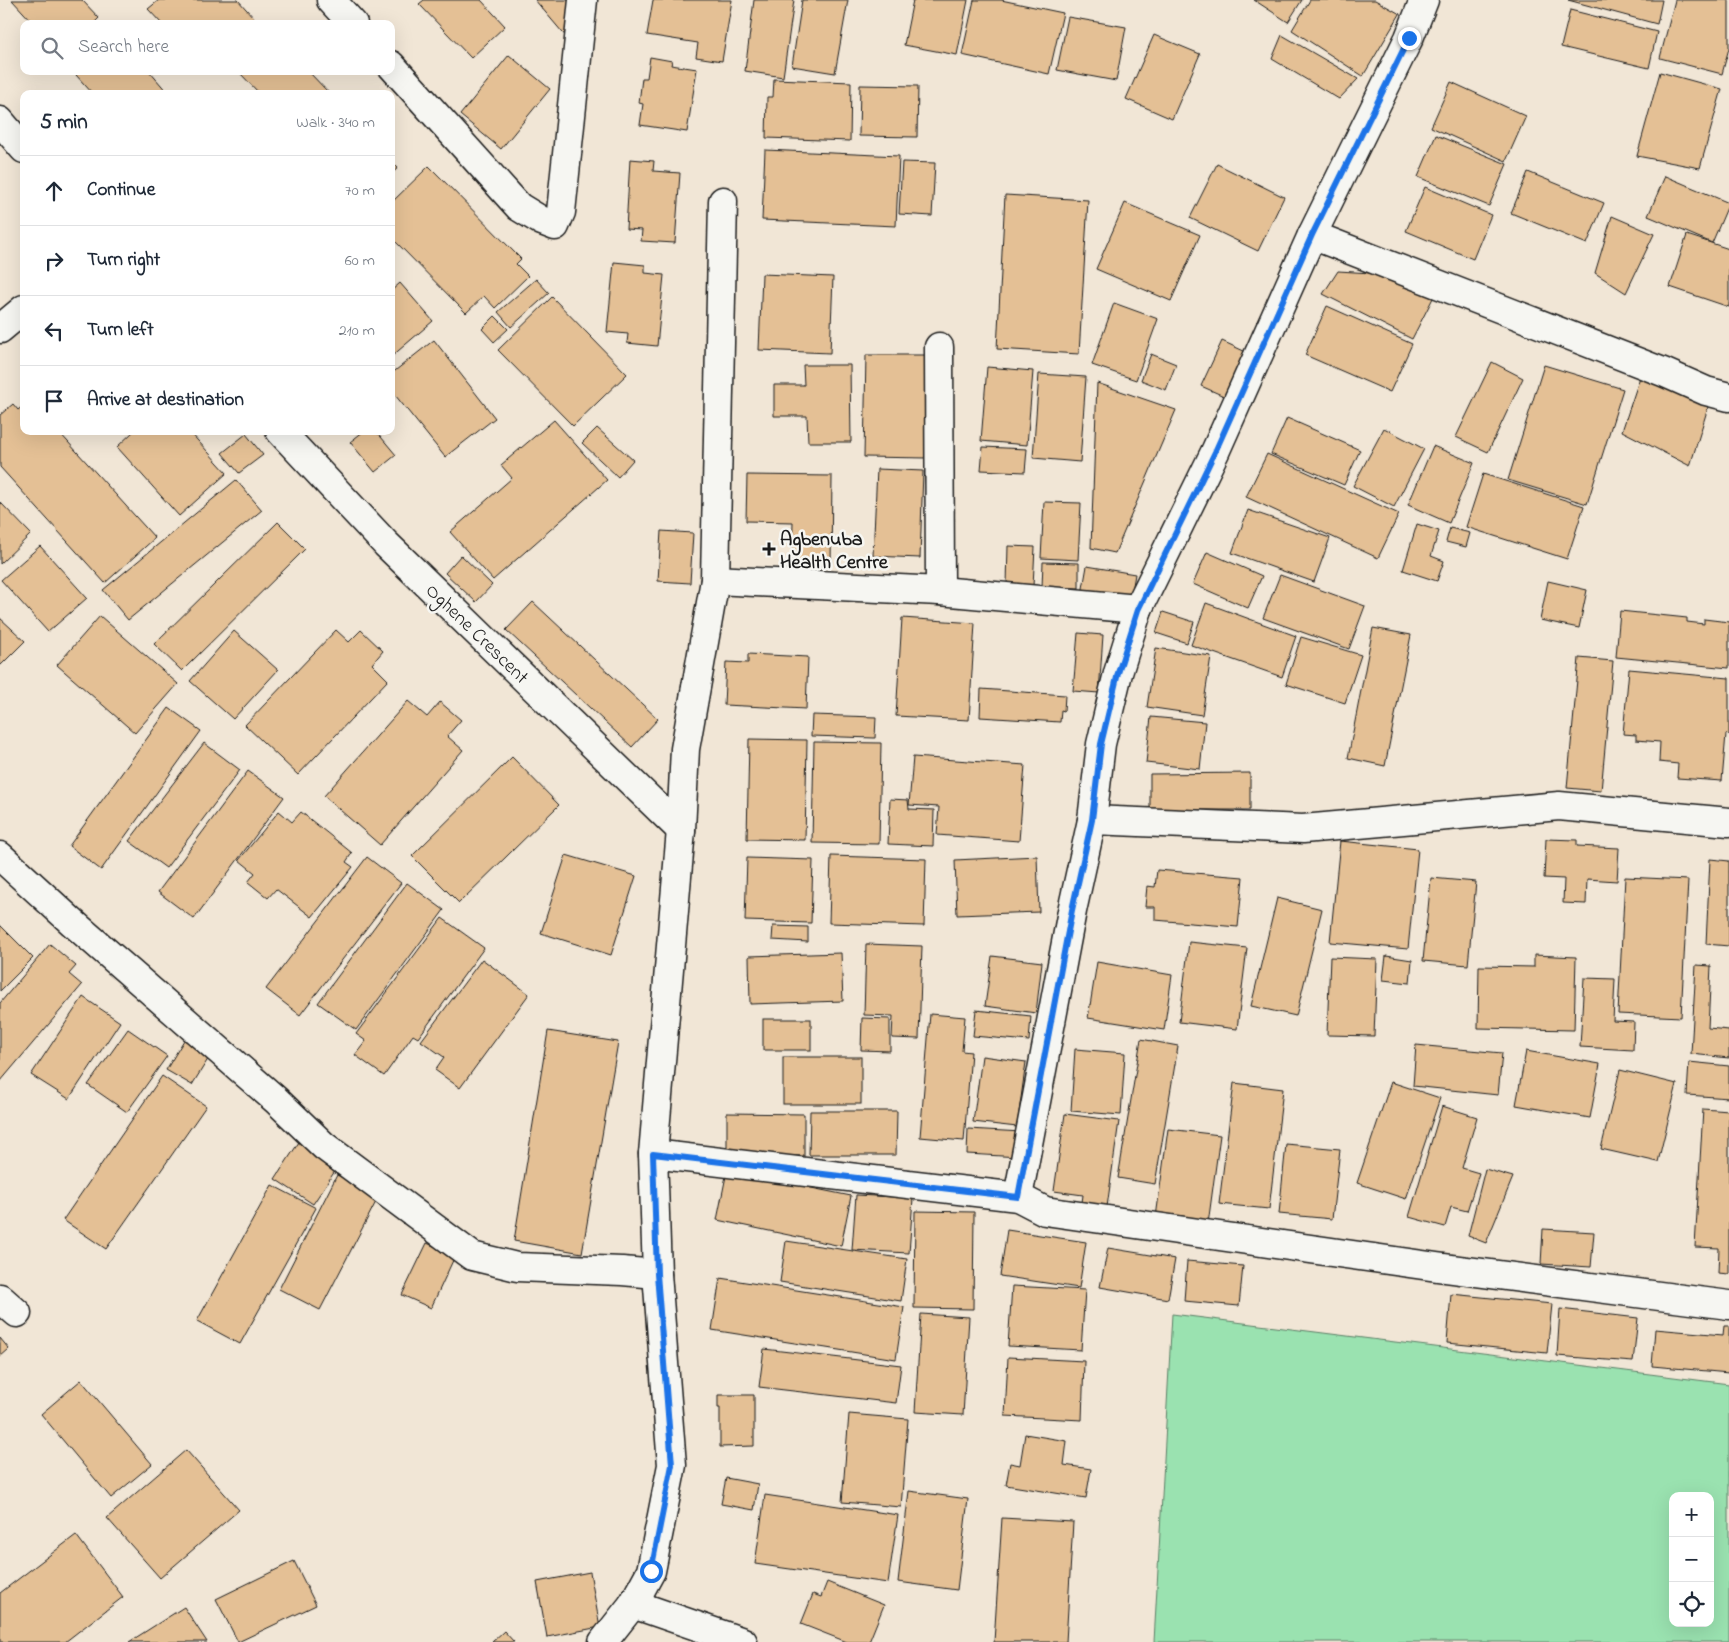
<!DOCTYPE html>
<html lang="en">
<head>
<meta charset="utf-8">
<style>
	:root { --surface:#fff; --page:#f2f2f3; --text:#1f2937; --muted:#747a83; --line:#e0e1e3 }
	body { margin:0; font-family:"Indie Flower",sans-serif; background:var(--page); color:var(--text) }
	.controls { position:absolute; right:15px; bottom:15px; display:grid; overflow:hidden; border-radius:10px; box-shadow:0 5px 20px #0002 }
	.controls button { width:45px; height:45px; display:grid; place-items:center; padding:0; border:0; border-bottom:1px solid var(--line); background:var(--surface); color:var(--text); font:25px sans-serif }
	.stop { position:absolute; width:15px; height:15px; margin:-11px; border:4px solid #1a73e8; border-radius:50%; background:#fff }
	.stop.end { background:#1a73e8; border-color:#fff; box-shadow:0 1px 5px #0008 }
	.list { margin:0; padding:0; list-style:none }
	h2 { display:flex; justify-content:space-between; align-items:center; height:65px; margin:0; padding:0 20px; font-size:21px }
	h2 small { font-size:16px; font-weight:400; color:var(--muted) }
	.list li { display:grid; grid-template-columns:32px 1fr auto; gap:15px; align-items:center; box-sizing:border-box; height:70px; padding:0 20px; border-top:1px solid var(--line) }
	.list b { display:block; font-size:19px; white-space:nowrap }
	.list em { font-size:16px; font-style:normal; color:var(--muted) }
	.icon { flex:none; width:28px; height:28px; fill:none; stroke:currentColor; stroke-width:2; stroke-linecap:round; stroke-linejoin:round }
	.map { position:relative; flex:none; width:1729px; height:1642px; overflow:hidden }
	.search { position:absolute; background:var(--surface); box-shadow:0 5px 20px #0002; left:20px; top:20px; width:375px; height:55px; display:flex; align-items:center; gap:12px; box-sizing:border-box; padding:0 18px; border-radius:10px; color:var(--muted); font-size:19px }
	.panel { position:absolute; background:var(--surface); box-shadow:0 5px 20px #0002; left:20px; top:90px; width:375px; height:345px; border-radius:10px }
	.map>svg:first-child { display:block }
</style>
</head>
<body>
<div class="map">
<svg width="1729" height="1642" viewBox="0 0 1729 1642">
	<rect width="100%" height="100%" fill="#f1e6d6"/>
	<filter id="ink" filterUnits="userSpaceOnUse"><feTurbulence type="fractalNoise" baseFrequency=".02" numOctaves="2"/><feDisplacementMap in="SourceGraphic" scale="10" xChannelSelector="R" yChannelSelector="G"/><feConvolveMatrix kernelMatrix="1 2 1 2 8 2 1 2 1" color-interpolation-filters="sRGB"/></filter>
	<g filter="url(#ink)">
		<!-- green -->
		<path fill="#9ae2b0" stroke="#5b7f66" fill-rule="evenodd" d="M1172 1314 1729 1384V1642H1154ZM1673 1496H1710V1623H1673Z"/>
		<!-- building -->
		<g fill="#e4c095" stroke="#1c1c1c">
			<polygon points="12,0 82,0 99,18 93,24 34,24"/>
			<polygon points="159,0 238,0 254,18 247,24 162,24 148,9"/>
			<polygon points="424,0 481,0 505,26 471,58 419,4"/>
			<polygon points="535,0 570,0 568,39"/>
			<polygon points="653,0 732,0 722,61 696,57 698,43 647,35"/>
			<polygon points="754,0 794,0 783,77 745,71"/>
			<polygon points="802,0 848,0 835,73 792,66"/>
			<polygon points="913,0 968,0 957,55 904,45"/>
			<polygon points="974,0 1001,0 1063,13 1049,74 962,55"/>
			<polygon points="1254,0 1302,0 1288,22"/>
			<polygon points="1310,0 1375,0 1400,14 1363,76 1292,30"/>
			<polygon points="1568,0 1662,0 1657,24"/>
			<polygon points="1675,0 1729,0 1729,48 1722,74 1660,58"/>
			<polygon points="1570,10 1657,32 1649,68 1561,47"/>
			<polygon points="1068,17 1126,27 1116,81 1057,70"/>
			<polygon points="1154,35 1200,54 1172,119 1126,99"/>
			<polygon points="1282,35 1358,79 1339,99 1272,59"/>
			<polygon points="509,55 550,89 501,149 460,115"/>
			<polygon points="650,57 672,61 671,65 697,69 687,132 640,125 643,104 639,103 642,78 647,78"/>
			<polygon points="80,71 149,71 168,93 93,94 76,75"/>
			<polygon points="238,71 308,71 329,93 260,94"/>
			<polygon points="1660,72 1722,89 1700,168 1637,156"/>
			<polygon points="774,79 851,82 850,141 766,138 767,97 773,97"/>
			<polygon points="1451,82 1526,116 1506,161 1431,127"/>
			<polygon points="860,85 918,86 917,137 859,136"/>
			<polygon points="1436,135 1507,164 1489,206 1418,177"/>
			<polygon points="765,150 899,156 896,226 762,220"/>
			<polygon points="630,159 654,161 653,171 680,173 675,243 641,241 642,230 626,229"/>
			<polygon points="391,161 398,168 391,174"/>
			<polygon points="902,162 935,163 932,216 899,214"/>
			<polygon points="1217,164 1284,197 1258,251 1190,218"/>
			<polygon points="429,166 521,259 516,264 528,276 495,308 484,296 466,313 391,237 391,203"/>
			<polygon points="1528,172 1604,203 1587,244 1511,213"/>
			<polygon points="1665,176 1729,203 1712,243 1648,216"/>
			<polygon points="1425,187 1491,215 1473,259 1406,231"/>
			<polygon points="1005,195 1088,200 1079,354 997,349"/>
			<polygon points="1125,203 1200,235 1171,301 1096,269"/>
			<polygon points="1612,216 1654,234 1626,293 1595,273"/>
			<polygon points="1687,235 1729,249 1729,307 1670,287"/>
			<polygon points="614,262 645,265 645,273 664,275 657,346 627,343 628,334 607,332"/>
			<polygon points="1338,271 1387,274 1433,298 1412,339 1323,294"/>
			<polygon points="762,274 833,277 830,353 759,350"/>
			<polygon points="536,279 549,293 511,327 498,312"/>
			<polygon points="400,283 433,321 391,357 391,291"/>
			<polygon points="552,297 627,374 573,426 498,350"/>
			<polygon points="1114,303 1158,319 1136,380 1092,365"/>
			<polygon points="1327,306 1412,344 1390,392 1305,355"/>
			<polygon points="495,316 508,329 494,342 482,329"/>
			<polygon points="434,340 495,418 445,457 391,390 391,374"/>
			<polygon points="1222,341 1246,352 1226,397 1201,386"/>
			<polygon points="1151,354 1176,364 1166,390 1141,380"/>
			<polygon points="866,355 928,355 927,458 864,457"/>
			<polygon points="1492,362 1523,378 1488,452 1456,437"/>
			<polygon points="803,365 850,365 851,442 808,442 807,416 774,416 774,385 804,385"/>
			<polygon points="1544,365 1623,389 1587,504 1508,480"/>
			<polygon points="987,367 1033,371 1027,445 981,441"/>
			<polygon points="1039,374 1086,377 1080,462 1033,458"/>
			<polygon points="1641,374 1710,401 1690,466 1622,431"/>
			<polygon points="1097,383 1176,410 1115,553 1091,548"/>
			<polygon points="13,404 18,410 24,405 24,431 58,431 155,538 105,583 0,467 0,415"/>
			<polygon points="1287,418 1360,450 1344,485 1271,454"/>
			<polygon points="554,420 607,480 493,580 450,532 512,478 501,465"/>
			<polygon points="597,428 633,460 618,477 582,443"/>
			<polygon points="1384,428 1424,449 1394,507 1353,486"/>
			<polygon points="134,431 189,431 227,473 179,516 117,447"/>
			<polygon points="364,431 376,431 396,455 375,472 350,442"/>
			<polygon points="246,434 263,455 239,473 222,453"/>
			<polygon points="1433,446 1474,463 1449,523 1408,505"/>
			<polygon points="983,447 1027,449 1025,472 981,470"/>
			<polygon points="1267,454 1399,514 1378,558 1246,497"/>
			<polygon points="877,469 923,471 920,558 873,556"/>
			<polygon points="1483,474 1584,506 1567,559 1466,527"/>
			<polygon points="747,475 832,476 831,566 792,565 793,522 746,521"/>
			<polygon points="236,480 262,510 128,620 103,590"/>
			<polygon points="0,502 31,534 0,564"/>
			<polygon points="1044,502 1081,503 1078,560 1041,558"/>
			<polygon points="1248,510 1330,538 1314,582 1232,553"/>
			<polygon points="278,522 305,549 182,671 154,644"/>
			<polygon points="1417,524 1439,531 1431,556 1444,561 1437,581 1403,570"/>
			<polygon points="1450,528 1470,533 1466,547 1446,542"/>
			<polygon points="661,531 693,533 690,583 658,581"/>
			<polygon points="40,546 87,598 48,632 1,580"/>
			<polygon points="1008,546 1035,547 1033,586 1007,585"/>
			<polygon points="1207,552 1262,576 1248,608 1193,584"/>
			<polygon points="461,555 492,585 476,602 445,573"/>
			<polygon points="1043,562 1079,563 1079,588 1042,587"/>
			<polygon points="1087,566 1135,574 1130,603 1082,594"/>
			<polygon points="1280,575 1365,606 1349,649 1263,618"/>
			<polygon points="1548,581 1587,590 1579,628 1540,620"/>
			<polygon points="533,602 658,719 632,747 506,630"/>
			<polygon points="1206,603 1296,636 1282,677 1191,645"/>
			<polygon points="1620,611 1687,618 1687,622 1704,624 1704,619 1729,622 1729,668 1616,657"/>
			<polygon points="1163,612 1194,622 1187,643 1156,633"/>
			<polygon points="100,616 178,684 135,733 57,665"/>
			<polygon points="0,618 25,641 0,666"/>
			<polygon points="902,618 975,623 969,720 896,716"/>
			<polygon points="1373,628 1411,635 1385,766 1348,758"/>
			<polygon points="336,630 349,642 361,630 383,651 372,664 388,680 298,775 245,725"/>
			<polygon points="234,631 278,670 233,719 190,681"/>
			<polygon points="1078,633 1103,635 1099,693 1073,691"/>
			<polygon points="1301,637 1361,655 1345,703 1286,684"/>
			<polygon points="1156,648 1211,656 1202,715 1147,707"/>
			<polygon points="748,654 808,657 806,709 724,705 726,662 748,663"/>
			<polygon points="1579,658 1613,661 1601,791 1567,788"/>
			<polygon points="1629,669 1729,678 1729,735 1726,734 1722,781 1677,778 1678,764 1659,762 1660,742 1636,740 1636,735 1623,734"/>
			<polygon points="981,689 1065,695 1064,711 1061,710 1060,722 980,717"/>
			<polygon points="408,701 427,717 440,702 461,720 447,736 463,750 380,845 324,796"/>
			<polygon points="169,708 201,731 101,870 69,846"/>
			<polygon points="812,715 876,717 875,738 811,736"/>
			<polygon points="1151,717 1205,722 1200,769 1146,763"/>
			<polygon points="749,739 807,740 805,840 747,839"/>
			<polygon points="814,742 881,743 879,844 812,843"/>
			<polygon points="204,743 240,770 166,868 129,841"/>
			<polygon points="512,757 559,805 459,903 412,856"/>
			<polygon points="913,757 1025,765 1019,841 937,835 939,807 909,805"/>
			<polygon points="248,771 284,797 194,919 158,892"/>
			<polygon points="1250,773 1250,810 1150,810 1150,774"/>
			<polygon points="890,799 908,800 909,809 934,810 933,846 888,844"/>
			<polygon points="279,811 292,822 301,812 352,853 346,862 353,867 312,917 276,889 268,898 248,882 255,873 239,860"/>
			<polygon points="1546,839 1577,840 1577,846 1619,848 1617,881 1587,879 1586,904 1563,903 1564,879 1544,878"/>
			<polygon points="1340,841 1418,849 1408,949 1330,942"/>
			<polygon points="566,855 636,876 611,955 541,933"/>
			<polygon points="831,856 926,859 924,926 829,923"/>
			<polygon points="1037,856 1039,912 957,915 955,860"/>
			<polygon points="367,857 401,883 300,1015 266,989"/>
			<polygon points="747,858 813,860 811,923 745,921"/>
			<polygon points="1710,859 1729,861 1729,946 1706,944"/>
			<polygon points="1157,870 1243,877 1238,927 1155,920 1155,907 1145,907 1147,886 1155,887"/>
			<polygon points="1625,877 1688,880 1681,1017 1618,1014"/>
			<polygon points="1431,878 1476,882 1468,965 1423,961"/>
			<polygon points="407,883 444,910 356,1030 318,1003"/>
			<polygon points="1277,898 1322,909 1296,1016 1251,1006"/>
			<polygon points="442,918 484,948 418,1038 413,1035 384,1076 355,1055 366,1041 356,1034"/>
			<polygon points="0,925 33,958 0,991"/>
			<polygon points="773,926 808,927 808,942 772,940"/>
			<polygon points="1189,942 1247,948 1237,1029 1179,1022"/>
			<polygon points="50,944 76,966 69,974 82,985 0,1082 0,1003"/>
			<polygon points="866,944 922,946 919,1039 892,1038 893,1016 864,1015"/>
			<polygon points="841,953 843,1001 750,1004 749,956"/>
			<polygon points="1534,955 1576,957 1574,1030 1478,1028 1479,966 1534,967"/>
			<polygon points="992,956 1042,962 1036,1013 985,1006"/>
			<polygon points="1386,956 1412,960 1410,983 1383,980"/>
			<polygon points="1330,957 1377,959 1374,1036 1327,1035"/>
			<polygon points="482,959 529,994 460,1088 435,1070 444,1057 421,1041"/>
			<polygon points="1097,962 1172,975 1164,1030 1088,1018"/>
			<polygon points="1696,965 1711,966 1708,1028 1729,1030 1729,1058 1691,1054"/>
			<polygon points="1584,978 1615,979 1613,1021 1634,1022 1633,1050 1580,1047"/>
			<polygon points="83,997 120,1022 69,1099 31,1075"/>
			<polygon points="976,1010 1031,1016 1029,1041 973,1036"/>
			<polygon points="930,1014 965,1017 962,1051 971,1052 964,1141 920,1137"/>
			<polygon points="862,1018 890,1019 890,1051 861,1050"/>
			<rect x="763" y="1019" width="48" height="31"/>
			<polygon points="128,1029 167,1056 127,1112 88,1085"/>
			<polygon points="548,1031 618,1042 582,1253 514,1241"/>
			<polygon points="1141,1039 1178,1046 1155,1184 1118,1178"/>
			<polygon points="184,1040 210,1056 192,1085 166,1070"/>
			<polygon points="1416,1045 1502,1053 1498,1095 1413,1086"/>
			<polygon points="1075,1049 1125,1053 1121,1115 1071,1111"/>
			<polygon points="1526,1051 1600,1064 1590,1118 1516,1105"/>
			<polygon points="982,1056 1026,1062 1017,1127 973,1122"/>
			<rect x="783" y="1057" width="78" height="47"/>
			<polygon points="1689,1062 1729,1066 1729,1098 1687,1095"/>
			<polygon points="1620,1070 1677,1084 1658,1162 1601,1149"/>
			<polygon points="162,1076 206,1106 106,1249 63,1220"/>
			<polygon points="1391,1082 1440,1098 1406,1199 1357,1183"/>
			<polygon points="1234,1083 1283,1089 1269,1209 1219,1204"/>
			<polygon points="1442,1106 1477,1117 1462,1168 1479,1173 1467,1211 1451,1207 1445,1227 1409,1217"/>
			<polygon points="1703,1109 1729,1111 1729,1274 1718,1273 1719,1248 1695,1247"/>
			<polygon points="810,1111 897,1111 896,1155 809,1155"/>
			<polygon points="727,1113 804,1114 804,1156 727,1155"/>
			<polygon points="1065,1114 1119,1121 1106,1214 1081,1210 1083,1195 1054,1191"/>
			<polygon points="968,1129 1022,1132 1020,1157 967,1154"/>
			<polygon points="1168,1129 1220,1135 1208,1224 1156,1217"/>
			<polygon points="299,1142 337,1168 313,1204 275,1179"/>
			<polygon points="1286,1144 1340,1149 1332,1219 1279,1214"/>
			<polygon points="1485,1169 1513,1177 1486,1243 1468,1236"/>
			<polygon points="727,1171 851,1196 841,1246 717,1220"/>
			<polygon points="337,1175 379,1196 320,1310 279,1289"/>
			<polygon points="272,1185 316,1208 240,1344 197,1321"/>
			<polygon points="856,1195 913,1198 909,1253 852,1250"/>
			<polygon points="915,1211 974,1212 973,1309 914,1308"/>
			<polygon points="1543,1229 1594,1232 1591,1267 1541,1264"/>
			<polygon points="1007,1230 1086,1242 1079,1288 1000,1276"/>
			<polygon points="786,1241 907,1259 901,1301 780,1282"/>
			<polygon points="427,1243 455,1256 431,1308 402,1295"/>
			<polygon points="1108,1248 1175,1259 1168,1299 1100,1287"/>
			<polygon points="1187,1261 1243,1266 1239,1306 1184,1301"/>
			<polygon points="720,1278 904,1307 896,1359 712,1330"/>
			<polygon points="1012,1286 1085,1290 1081,1350 1008,1346"/>
			<polygon points="1451,1294 1552,1304 1547,1353 1447,1343"/>
			<polygon points="1560,1309 1638,1318 1633,1362 1557,1356"/>
			<polygon points="921,1314 969,1317 963,1415 915,1412"/>
			<polygon points="1724,1326 1729,1326 1729,1373 1652,1366 1655,1329 1723,1335"/>
			<polygon points="0,1338 9,1349 0,1357"/>
			<polygon points="764,1349 901,1365 896,1403 759,1387"/>
			<polygon points="1008,1357 1084,1361 1082,1420 1005,1416"/>
			<polygon points="81,1380 152,1464 111,1498 41,1414"/>
			<polygon points="718,1395 754,1395 754,1446 720,1447 720,1408 718,1408"/>
			<polygon points="849,1414 908,1419 901,1507 842,1502"/>
			<polygon points="1025,1434 1067,1441 1064,1465 1091,1469 1086,1498 1006,1485 1010,1463 1020,1465"/>
			<polygon points="186,1450 239,1510 160,1578 107,1518"/>
			<polygon points="726,1478 758,1484 754,1510 721,1504"/>
			<polygon points="909,1491 968,1499 957,1590 898,1582"/>
			<polygon points="765,1495 898,1515 888,1583 755,1564"/>
			<polygon points="1002,1518 1073,1522 1066,1642 994,1642"/>
			<polygon points="76,1535 123,1597 65,1642 0,1642 0,1593"/>
			<polygon points="294,1561 316,1605 238,1642 216,1599"/>
			<polygon points="590,1572 600,1627 547,1637 537,1582"/>
			<polygon points="827,1582 884,1605 869,1642 847,1642 801,1624 813,1594 821,1597"/>
			<polygon points="184,1607 207,1642 129,1642"/>
			<polygon points="504,1631 514,1642 492,1642"/>
		</g>
		<g fill="none" stroke-linecap="round" stroke-linejoin="round">
			<!-- minor casing -->
			<g stroke="#1c1c1c" stroke-width="31">
				<g id="minor">
					<polyline points="331,0 353,24"/>
					<polyline points="391,65 519,207 542,221 555,226 561,212 583,0"/>
					<polyline points="0,121 24,149"/>
					<polyline points="1312,235 1663,372 1706,391 1729,397"/>
					<polyline points="0,329 24,309"/>
					<polyline points="939,347 940,591"/>
					<polyline points="280,431 386,544 681,830"/>
					<polyline points="715,580 940,591 1138,609"/>
					<polyline points="1092,820 1303,829 1559,806 1729,822"/>
					<polyline points="0,856 72,922 276,1100 324,1146 472,1256 517,1267 622,1271 657,1274"/>
					<polyline points="653,1154 1018,1197 1045,1211 1437,1267 1729,1305"/>
					<polyline points="1018,1197 1072,911 1092,820 1101,744 1118,673 1138,609 1215,452 1312,235 1409,38 1424,0"/>
					<polyline points="0,1298 17,1313"/>
					<polyline points="633,1604 743,1642"/>
					<polyline points="603,1642 633,1604 651,1571 672,1465 657,1274 653,1154 681,830 685,749 715,580 723,201"/>
				</g>
			</g>
			<!-- minor -->
			<use href="#minor" stroke="#f6f6f2" stroke-width="28"/>
		</g>
	</g>
	<g fill="none" stroke-linecap="round" stroke-linejoin="round" filter="url(#ink)">
		<!-- route -->
		<polyline stroke="#1a73e8" stroke-width="6" points="651,1571 672,1465 657,1274 653,1154 1018,1197 1072,910 1092,820 1101,744 1118,673 1138,610 1215,452 1312,235 1409,38"/>
	</g>
	<!-- markers -->
	<path fill="#1c1c1c" stroke="#f6f6f2" stroke-width="2" d="M766.5 541.5h5v5h5v5h-5v5h-5v-5h-5v-5h5z"/>
	<g text-anchor="middle" stroke-width="5" stroke-linejoin="round" paint-order="stroke">
		<!-- poi labels -->
		<g font-size="20" font-weight="bold" fill="#1c1c1c" stroke="#f6f6f2" text-anchor="start">
			<text x="780" y="545">Agbenuba<tspan x="780" dy="23">Health Centre</tspan></text>
		</g>
		<!-- street labels -->
		<g font-size="20" fill="#1c1c1c" stroke="#f6f6f2">
			<text transform="translate(478 633) rotate(44)" y="7">Oghene Crescent</text>
		</g>
	</g>
</svg>
<div class="controls">
<button>+</button>
<button>−</button>
<button><svg class="icon" aria-label="locate" viewBox="0 0 24 24"><circle cx="12" cy="12" r="6"/><path d="M12 2v4M12 18v4M2 12h4M18 12h4"/></svg></button>
</div>
<div class="stop" style="left:651px;top:1571px"></div>
<div class="stop end" style="left:1409px;top:38px"></div>
<div class="search"><svg class="icon" aria-label="search" viewBox="0 0 24 24"><circle cx="10" cy="10" r="6"/><path d="M15 15l6 6"/></svg>Search here</div>
<section class="panel">
<h2>5 min<small>Walk · 340 m</small></h2>
<ul class="list">
<li><svg class="icon" aria-label="ahead" viewBox="0 0 24 24"><path d="M12 20V5M6 11l6-6 6 6"/></svg><div><b>Continue</b></div><em>70 m</em></li>
<li><svg class="icon" aria-label="right" viewBox="0 0 24 24"><path d="M7 20v-9h11M14 6l5 5-5 5"/></svg><div><b>Turn right</b></div><em>60 m</em></li>
<li><svg class="icon" aria-label="left" viewBox="0 0 24 24"><path d="M17 20v-9H6M10 6l-5 5 5 5"/></svg><div><b>Turn left</b></div><em>210 m</em></li>
<li><svg class="icon" aria-label="arrive" viewBox="0 0 24 24"><path d="M6 21V4h12l-3 4 3 4H6"/></svg><div><b>Arrive at destination</b></div></li>
</ul>
</section>
</div>
</body>
</html>
